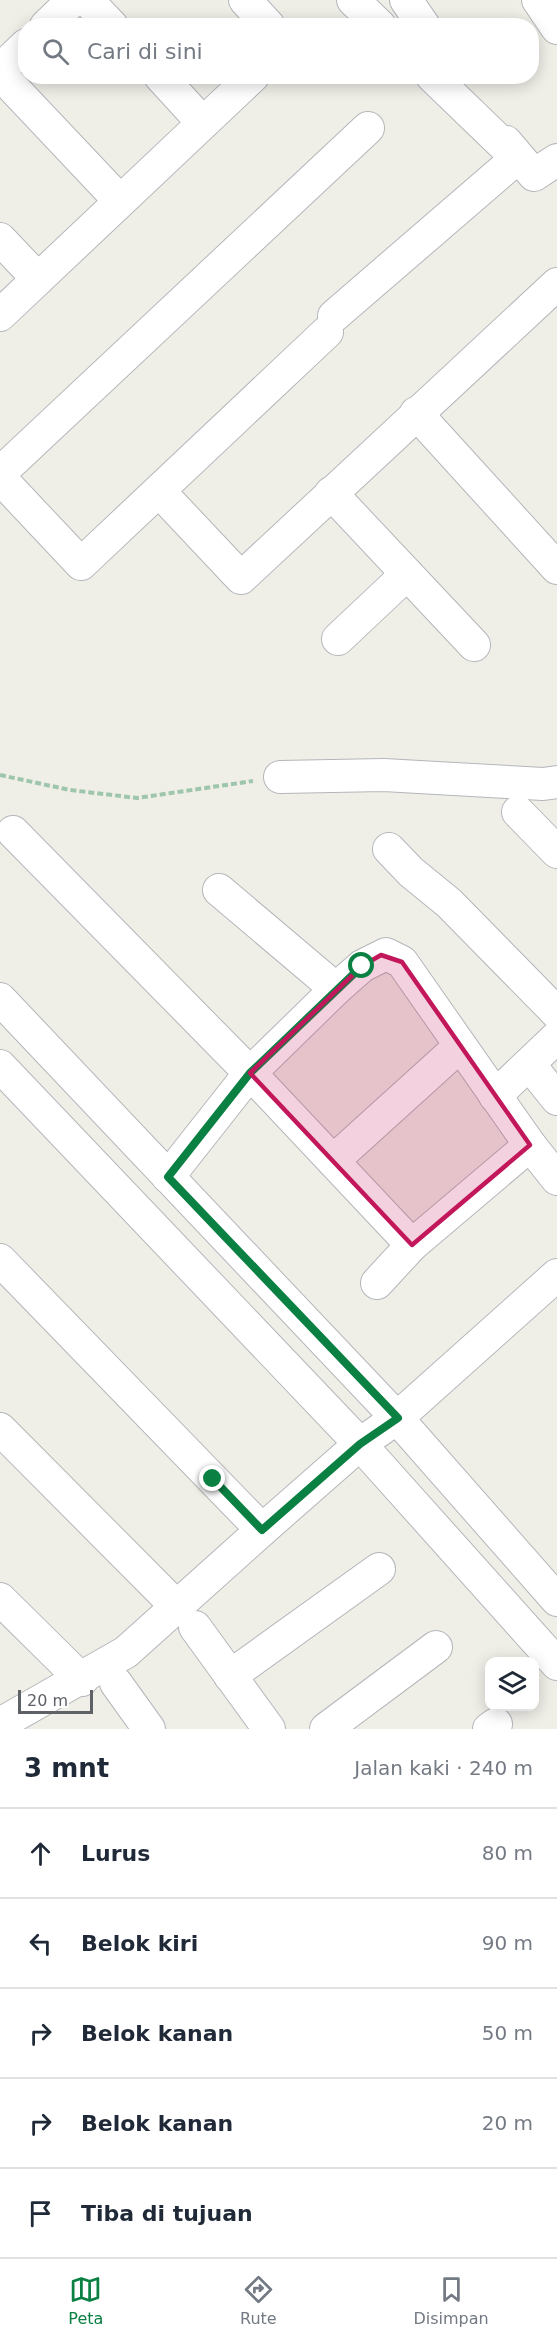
<!DOCTYPE html>
<html lang="id">
<head>
<meta charset="utf-8">
<style>
	:root { --surface:#fff; --page:#f2f2f3; --text:#1f2937; --muted:#747a83; --line:#e0e1e3; --accent:#0b8043 }
	body { margin:0; font-family:"DejaVu Sans",sans-serif; background:var(--page); color:var(--text) }
	.controls { position:absolute; right:18px; bottom:18px; display:grid; overflow:hidden; border-radius:12px; box-shadow:0 3px 15px #0003 }
	.controls button { width:54px; height:54px; display:grid; place-items:center; padding:0; border:0; border-bottom:2px solid var(--line); background:var(--surface); color:var(--text); font:30px sans-serif }
	.scale { position:absolute; left:18px; bottom:15px; width:75px; box-sizing:border-box; padding-left:6px; border:3px solid #5e6166; border-top:0; font-size:16px; line-height:21px; white-space:nowrap; color:#5e6166; -webkit-text-stroke:4px #fff; paint-order:stroke }
	.stop { position:absolute; width:18px; height:18px; margin:-14px; border:4px solid #0b8043; border-radius:50%; background:#fff }
	.stop.end { background:#0b8043; border-color:#fff; box-shadow:0 2px 6px #0008 }
	.list { margin:0; padding:0; list-style:none }
	h2 { display:flex; justify-content:space-between; align-items:center; height:78px; margin:0; padding:0 24px; font-size:26px }
	h2 small { font-size:20px; font-weight:400; color:var(--muted) }
	.list li { display:grid; grid-template-columns:39px 1fr auto; gap:18px; align-items:center; box-sizing:border-box; height:90px; padding:0 24px; border-top:2px solid var(--line) }
	.list b { display:block; font-size:22px; white-space:nowrap }
	.list em { font-size:20px; font-style:normal; color:var(--muted) }
	.icon { flex:none; width:33px; height:33px; fill:none; stroke:currentColor; stroke-width:2; stroke-linecap:round; stroke-linejoin:round }
	.map { position:relative; flex:none; width:557px; height:1729px; overflow:hidden }
	.search { position:absolute; background:var(--surface); box-shadow:0 3px 15px #0003; left:18px; right:18px; top:18px; height:66px; display:flex; align-items:center; gap:15px; box-sizing:border-box; padding:0 21px; border-radius:24px; color:var(--muted); font-size:22px }
	.sheet { height:528px; background:var(--surface) }
	nav { display:flex; justify-content:space-around; align-items:center; box-sizing:border-box; height:84px; border-top:2px solid var(--line); background:var(--surface); font-size:16px; color:var(--muted) }
	nav a { display:grid; justify-items:center; gap:3px }
	nav .on { color:var(--accent) }
	.map>svg:first-child { display:block }
</style>
</head>
<body>
<div class="map">
<svg width="557" height="1729" viewBox="0 0 557 1729">
	<rect width="100%" height="100%" fill="#efeee7"/>
	<g fill="none" stroke-linecap="round" stroke-linejoin="round">
		<!-- minor casing -->
		<g stroke="#b4b6ba" stroke-width="34">
			<g id="minor">
				<polyline points="87,0 112,26"/>
				<polyline points="245,0 269,26"/>
				<polyline points="353,0 380,26"/>
				<polyline points="406,0 424,26"/>
				<polyline points="538,0 557,28"/>
				<polyline points="46,26 73,0"/>
				<polyline points="0,70 26,45"/>
				<polyline points="0,74 120,201"/>
				<polyline points="160,76 203,123"/>
				<polyline points="506,142 534,175 557,160"/>
				<polyline points="0,239 38,279"/>
				<polyline points="0,315 253,76"/>
				<polyline points="334,316 517,158 432,76"/>
				<polyline points="416,413 557,568"/>
				<polyline points="0,473 368,128"/>
				<polyline points="0,478 81,564 327,332"/>
				<polyline points="159,491 241,578 557,284"/>
				<polyline points="331,493 474,645"/>
				<polyline points="338,639 407,574"/>
				<polyline points="280,777 384,775 543,784 557,782"/>
				<polyline points="518,812 557,852"/>
				<polyline points="13,832 250,1073 412,1245"/>
				<polyline points="389,849 411,872 449,903 557,1013"/>
				<polyline points="219,890 336,989"/>
				<polyline points="0,999 397,1418 557,1600"/>
				<polyline points="529,1064 557,1099"/>
				<polyline points="0,1066 360,1444 557,1664"/>
				<polyline points="495,1096 557,1037"/>
				<polyline points="333,1161 460,1046"/>
				<polyline points="168,1177 250,1073 336,989 362,966 386,954 402,962 530,1145 557,1179"/>
				<polyline points="0,1260 262,1530"/>
				<polyline points="377,1283 412,1245 530,1145"/>
				<polyline points="0,1429 177,1607"/>
				<polyline points="0,1599 82,1680"/>
				<polyline points="195,1627 269,1729"/>
				<polyline points="230,1676 379,1569"/>
				<polyline points="116,1683 149,1729"/>
				<polyline points="0,1724 126,1652 262,1530 360,1444 397,1418 557,1275"/>
				<polyline points="326,1729 436,1647"/>
				<polyline points="489,1729 496,1724"/>
			</g>
		</g>
		<!-- path -->
		<polyline stroke="#9ec6ac" stroke-width="4" stroke-dasharray="6 3" stroke-linecap="butt" points="0,775 70,790 137,798 253,781"/>
		<!-- minor -->
		<use href="#minor" stroke="#fff" stroke-width="32"/>
	</g>
	<g fill="none" stroke-linecap="round" stroke-linejoin="round">
		<!-- route -->
		<polyline stroke="#0b8043" stroke-width="8" points="213,1479 262,1530 360,1444 398,1418 168,1177 250,1073 362,966"/>
	</g>
	<!-- marked area -->
	<path fill="#c2185b" fill-opacity="0.2" stroke="#c2185b" stroke-width="4.5" stroke-linejoin="round" d="M381 955 402 962 530 1145 412 1245 250 1073 362 966Z"/>
</svg>
<div class="controls">
<button><svg class="icon" aria-label="layers" viewBox="0 0 24 24"><path d="M12 4l9 5-9 5-9-5zM3 14l9 5 9-5"/></svg></button>
</div>
<div class="scale">20 m</div>
<div class="stop" style="left:362px;top:966px"></div>
<div class="stop end" style="left:213px;top:1479px"></div>
<div class="search"><svg class="icon" aria-label="search" viewBox="0 0 24 24"><circle cx="10" cy="10" r="6"/><path d="M15 15l6 6"/></svg>Cari di sini</div>
</div>
<section class="sheet">
<h2>3 mnt<small>Jalan kaki · 240 m</small></h2>
<ul class="list">
<li><svg class="icon" aria-label="ahead" viewBox="0 0 24 24"><path d="M12 20V5M6 11l6-6 6 6"/></svg><div><b>Lurus</b></div><em>80 m</em></li>
<li><svg class="icon" aria-label="left" viewBox="0 0 24 24"><path d="M17 20v-9H6M10 6l-5 5 5 5"/></svg><div><b>Belok kiri</b></div><em>90 m</em></li>
<li><svg class="icon" aria-label="right" viewBox="0 0 24 24"><path d="M7 20v-9h11M14 6l5 5-5 5"/></svg><div><b>Belok kanan</b></div><em>50 m</em></li>
<li><svg class="icon" aria-label="right" viewBox="0 0 24 24"><path d="M7 20v-9h11M14 6l5 5-5 5"/></svg><div><b>Belok kanan</b></div><em>20 m</em></li>
<li><svg class="icon" aria-label="arrive" viewBox="0 0 24 24"><path d="M6 21V4h12l-3 4 3 4H6"/></svg><div><b>Tiba di tujuan</b></div></li>
</ul>
</section>
<nav>
<a class="on"><svg class="icon" aria-label="map" viewBox="0 0 24 24"><path d="M3 6l6-2 6 2 6-2v14l-6 2-6-2-6 2zM9 4v14M15 6v14"/></svg>Peta</a>
<a><svg class="icon" aria-label="directions" viewBox="0 0 24 24"><path d="M12 3l9 9-9 9-9-9zM9 14v-3h6M13 9l2 2-2 2"/></svg>Rute</a>
<a><svg class="icon" aria-label="saved" viewBox="0 0 24 24"><path d="M7 4h10v16l-5-4-5 4z"/></svg>Disimpan</a>
</nav>
</body>
</html>
